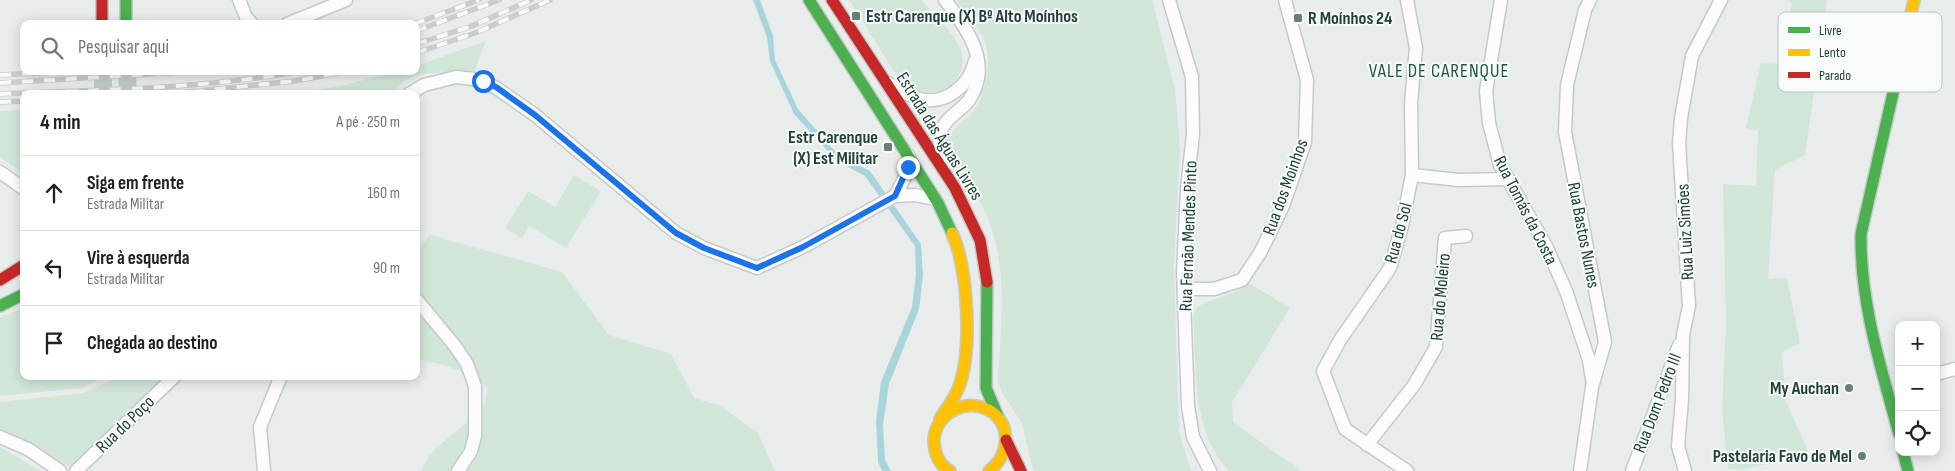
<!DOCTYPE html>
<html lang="pt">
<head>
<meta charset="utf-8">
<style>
	:root { --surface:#fff; --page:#f2f2f2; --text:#202124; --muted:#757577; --line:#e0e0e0 }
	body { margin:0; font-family:"Sofia Sans Condensed",sans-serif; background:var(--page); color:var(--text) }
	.controls { position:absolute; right:15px; bottom:15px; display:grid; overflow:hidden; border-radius:10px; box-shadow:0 2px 12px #0003 }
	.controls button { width:45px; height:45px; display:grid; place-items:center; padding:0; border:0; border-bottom:1px solid var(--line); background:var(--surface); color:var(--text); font:25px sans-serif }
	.stop { position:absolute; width:15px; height:15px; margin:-11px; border:4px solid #1a73e8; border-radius:50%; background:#fff }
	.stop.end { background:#1a73e8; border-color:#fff; box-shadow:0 1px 5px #0008 }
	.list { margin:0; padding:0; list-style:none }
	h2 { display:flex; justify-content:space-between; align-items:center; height:65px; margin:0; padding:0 20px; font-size:21px }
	h2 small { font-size:16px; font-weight:400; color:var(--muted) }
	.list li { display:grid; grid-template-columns:32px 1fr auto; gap:15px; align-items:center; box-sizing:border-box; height:75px; padding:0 20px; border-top:1px solid var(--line) }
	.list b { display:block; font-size:19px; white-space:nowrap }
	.list p { margin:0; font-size:16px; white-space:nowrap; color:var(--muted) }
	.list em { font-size:16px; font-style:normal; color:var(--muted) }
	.icon { flex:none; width:28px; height:28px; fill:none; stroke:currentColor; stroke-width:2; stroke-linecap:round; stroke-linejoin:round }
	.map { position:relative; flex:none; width:1955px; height:471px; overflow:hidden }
	.search { position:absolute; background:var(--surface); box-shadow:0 2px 12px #0003; left:20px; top:20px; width:400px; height:55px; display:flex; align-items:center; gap:12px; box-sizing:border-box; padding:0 18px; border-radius:10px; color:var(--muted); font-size:19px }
	.panel { position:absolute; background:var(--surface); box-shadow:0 2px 12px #0003; left:20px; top:90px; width:400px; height:290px; border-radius:10px }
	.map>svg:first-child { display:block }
</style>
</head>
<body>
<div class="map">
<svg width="1955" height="471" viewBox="0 0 1955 471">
	<rect width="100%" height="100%" fill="#e8edeb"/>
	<!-- green -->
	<g fill="#d1e6d8">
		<path d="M849 0H921C933 14 959 37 962 55 968 90 923 104 901 81 895 75 891 66 886 59 874 39 862 20 849 0Z"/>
		<path d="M956 0H1152L1175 89 1180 147 1174 265 1179 431 1191 471H1033L1022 423 1002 393 998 381C1000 331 1008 275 991 227 986 212 977 196 969 183 963 171 946 158 947 144 948 132 962 123 970 115 978 107 981 99 984 88 996 46 981 32 956 0Z"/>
		<polygon points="1788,0 1827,0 1805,155 1775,170 1768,279 1787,278 1800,343 1782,352 1786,401 1809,454 1741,470 1728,469 1722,410 1726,324 1723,184 1756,186 1758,130 1746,128 1761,63 1780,64 1792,3"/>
		<path d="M486 41 473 75C453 75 424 68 406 80 401 83 397 89 392 94H291L345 85 398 71H416V66Z"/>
		<polygon points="24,110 24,173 0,157 0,111"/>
		<polygon points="574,175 601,191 566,248 529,226 522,238 505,228 528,191 555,207"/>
		<path d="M430 235 562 272 609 335 671 354 694 398 720 406 758 433 775 471H422C427 446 468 428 483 406 486 401 486 394 488 388 469 370 441 364 416 359V252Z"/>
		<path d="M1249 283 1290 308 1232 402 1233 422 1301 471H1229C1191 432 1197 368 1193 317L1197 307C1216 296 1231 297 1249 283Z"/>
		<polygon points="24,308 24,376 106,376 81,388 0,396 0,318"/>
		<polygon points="121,376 168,376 71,466 59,464 0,428 0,402 84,393"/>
		<polygon points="0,447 41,471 0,471"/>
	</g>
	<!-- water -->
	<polygon fill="#a9d4db" points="753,0 760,0 773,36 775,60 798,109 838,155 870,171 921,244 923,275 919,309 889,384 883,425 885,460 891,471 882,471 878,462 876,421 881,382 912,307 916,274 915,246 865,176 837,161 794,114 770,61 767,37"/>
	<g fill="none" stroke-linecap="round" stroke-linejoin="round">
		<!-- secondary-tunnel -->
		<g stroke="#c1cbc8" stroke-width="18" stroke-dasharray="18 9" stroke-linecap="butt">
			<polyline points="103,71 103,94"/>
			<polyline points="127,71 128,94"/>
		</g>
		<!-- street casing -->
		<g stroke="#c5cac8" stroke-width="15">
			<g id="street">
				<polyline points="239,0 246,17 252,24"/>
				<polyline points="1169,0 1192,77 1193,134 1187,189 1183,273 1188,406 1193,437 1210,471"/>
				<polyline points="1407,0 1416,48 1411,103 1412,175 1402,226 1390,268 1340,340 1323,371 1345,429 1407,471"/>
				<polyline points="1501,0 1486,91 1489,123 1500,165 1546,246 1566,291 1589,360 1592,379"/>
				<polyline points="287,24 346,0"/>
				<path d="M888 83C898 89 909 96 920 99 946 105 969 86 975 61"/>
				<polyline points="409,94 424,85 456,77 474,79 495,87 535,115 676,233 704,248 757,268 803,247 895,196 915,195 935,199"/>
				<path d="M944 166C941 153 936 137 944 125 950 115 962 110 969 100 993 65 968 29 945 0"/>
				<polyline points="0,172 24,189"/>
				<polyline points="1412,175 1459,180 1508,179"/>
				<polyline points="895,196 905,177 909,156"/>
				<polyline points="1184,289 1214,289 1242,280 1260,253 1283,206 1305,142 1307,80 1285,0"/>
				<polyline points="416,299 455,346 467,364 475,386 475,436 471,451 458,471"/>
				<polyline points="1936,374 1955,369"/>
				<polyline points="0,437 28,449 60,471"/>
				<polyline points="1367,445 1414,385 1436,347 1445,238 1466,236"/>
				<polyline points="76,471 175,376"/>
				<polyline points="264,471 260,427 281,376"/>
				<polyline points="1580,471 1592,387 1605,342 1565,132 1567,85 1585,10 1590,0"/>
				<polyline points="1632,471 1679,345"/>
				<polyline points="1685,471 1678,446 1682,400 1683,335 1689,306 1679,143 1681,118 1692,56 1721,0"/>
			</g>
		</g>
		<!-- fast casing -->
		<g stroke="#c3cbc8" stroke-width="14">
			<g id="fast">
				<polyline points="126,0 126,24"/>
				<polyline points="809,0 938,203 952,233"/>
				<path d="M1896 80 1861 234C1860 303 1881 368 1899 434"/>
				<polyline points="987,282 986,388 999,419"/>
				<polyline points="0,306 24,294"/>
				<polyline points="1903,452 1908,471"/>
			</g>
		</g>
		<!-- slow casing -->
		<g stroke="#c3cbc8" stroke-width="14">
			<g id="slow">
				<polyline points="1896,80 1914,0"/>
				<path d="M940 419C946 409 954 399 958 389 973 353 968 268 952 233"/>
				<path d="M950 471C938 464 934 452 934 439 936 412 969 396 992 412 1013 427 1008 457 989 471"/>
			</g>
		</g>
		<!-- jam casing -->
		<g stroke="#c3cbc8" stroke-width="14">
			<g id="jam">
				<polyline points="102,0 102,24"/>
				<polyline points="832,0 955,188 980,240 987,282"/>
				<polyline points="0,280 24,265"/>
				<polyline points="1006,440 1021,471"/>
			</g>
		</g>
		<!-- street -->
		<use href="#street" stroke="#fcfcfc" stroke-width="12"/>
		<!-- fast -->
		<use href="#fast" stroke="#4caf50" stroke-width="11"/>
		<!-- slow -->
		<use href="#slow" stroke="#ffc107" stroke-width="11"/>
		<!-- jam -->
		<use href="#jam" stroke="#c62828" stroke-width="11"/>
		<!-- rail casing -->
		<g stroke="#c9cdcc" stroke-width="5.5">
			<g id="rail">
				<polyline points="414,24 479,0"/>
				<polyline points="416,31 499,0"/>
				<polyline points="416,44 472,26 531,0"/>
				<polyline points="416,53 475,33 550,0"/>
				<polyline points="0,75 78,71"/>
				<polyline points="0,83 199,71"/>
				<path d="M0 94C100 90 202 89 301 71"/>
				<polyline points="171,94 295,81 348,71"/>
				<polyline points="0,102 24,101"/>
			</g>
		</g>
		<!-- rail -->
		<use href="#rail" stroke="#f7fbf9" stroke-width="4" stroke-dasharray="11" stroke-linecap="butt"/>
	</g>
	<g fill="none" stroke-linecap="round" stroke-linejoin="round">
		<!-- route -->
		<polyline stroke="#1a73e8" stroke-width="6" points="483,81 496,87 535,115 676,233 704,248 757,268 803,247 895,196 908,167"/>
	</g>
	<!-- markers -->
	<g fill="#697e78" stroke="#f7fbf9" stroke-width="2">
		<rect x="851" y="11" width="10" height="10" rx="2.5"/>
		<rect x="1293" y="13" width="10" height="10" rx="2.5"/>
		<rect x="883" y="142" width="10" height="10" rx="2.5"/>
		<circle cx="1849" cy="388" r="5"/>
		<circle cx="1862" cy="456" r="5"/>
	</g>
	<g text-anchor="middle" stroke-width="4" stroke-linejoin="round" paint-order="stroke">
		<!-- poi labels -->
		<g font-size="18" font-weight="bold" fill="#24423a" stroke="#f7fbf9" text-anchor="end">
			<text x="866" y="22" text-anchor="start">Estr Carenque (X) Bº Alto Moínhos</text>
			<text x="1308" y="24" text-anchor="start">R Moínhos 24</text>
			<text x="878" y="143">Estr Carenque<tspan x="878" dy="21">(X) Est Militar</tspan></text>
			<text x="1839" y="394">My Auchan</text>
			<text x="1852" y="462">Pastelaria Favo de Mel</text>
		</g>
		<!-- street labels -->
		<g font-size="18" fill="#24423a" stroke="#f7fbf9">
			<text transform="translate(940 136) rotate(58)" y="6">Estrada das Águas Livres</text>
			<text transform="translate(1285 187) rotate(-70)" y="6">Rua dos Moinhos</text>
			<text transform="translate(1526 210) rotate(63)" y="6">Rua Tomás da Costa</text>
			<text transform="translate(1685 232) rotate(-93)" y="6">Rua Luiz Simões</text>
			<text transform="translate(1398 233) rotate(-75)" y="6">Rua do Sol</text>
			<text transform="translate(1584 235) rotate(79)" y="6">Rua Bastos Nunes</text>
			<text transform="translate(1188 236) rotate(-88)" y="6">Rua Fernão Mendes Pinto</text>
			<text transform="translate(1440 297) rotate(-85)" y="6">Rua do Moleiro</text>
			<text transform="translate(1657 403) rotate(-69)" y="6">Rua Dom Pedro III</text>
			<text transform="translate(125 424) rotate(-44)" y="6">Rua do Poço</text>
		</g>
		<!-- neighbourhood labels -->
		<g font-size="19" letter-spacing="1" fill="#1f5548" stroke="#f7fbf9">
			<text x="1439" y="77">VALE DE CARENQUE</text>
		</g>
	</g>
	<!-- legend -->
	<rect x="1778" y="12" width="164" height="80" rx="8" fill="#f7fbf9" stroke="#b8c4c0" stroke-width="1"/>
	<rect x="1788" y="27" width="22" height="6" fill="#4caf50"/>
	<rect x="1788" y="49" width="22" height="7" fill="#ffc107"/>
	<rect x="1788" y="72" width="22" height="6" fill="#c62828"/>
	<g font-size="14" fill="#24423a">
		<text x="1819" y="35">Livre</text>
		<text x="1819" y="57">Lento</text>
		<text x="1819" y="80">Parado</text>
	</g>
</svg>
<div class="controls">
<button>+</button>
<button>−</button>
<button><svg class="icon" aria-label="locate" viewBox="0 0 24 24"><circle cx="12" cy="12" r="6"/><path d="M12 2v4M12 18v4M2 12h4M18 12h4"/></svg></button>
</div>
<div class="stop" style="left:483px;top:81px"></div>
<div class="stop end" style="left:908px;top:167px"></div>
<div class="search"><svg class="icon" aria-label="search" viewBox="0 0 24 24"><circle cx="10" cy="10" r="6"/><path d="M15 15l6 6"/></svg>Pesquisar aqui</div>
<section class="panel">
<h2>4 min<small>A pé · 250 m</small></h2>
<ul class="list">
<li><svg class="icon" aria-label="ahead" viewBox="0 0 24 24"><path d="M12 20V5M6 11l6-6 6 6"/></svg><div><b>Siga em frente</b><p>Estrada Militar</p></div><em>160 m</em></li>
<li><svg class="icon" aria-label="left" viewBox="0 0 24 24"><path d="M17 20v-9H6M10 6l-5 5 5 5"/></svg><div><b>Vire à esquerda</b><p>Estrada Militar</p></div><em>90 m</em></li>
<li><svg class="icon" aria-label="arrive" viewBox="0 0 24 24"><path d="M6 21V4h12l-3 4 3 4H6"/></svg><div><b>Chegada ao destino</b></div></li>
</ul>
</section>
</div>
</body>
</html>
